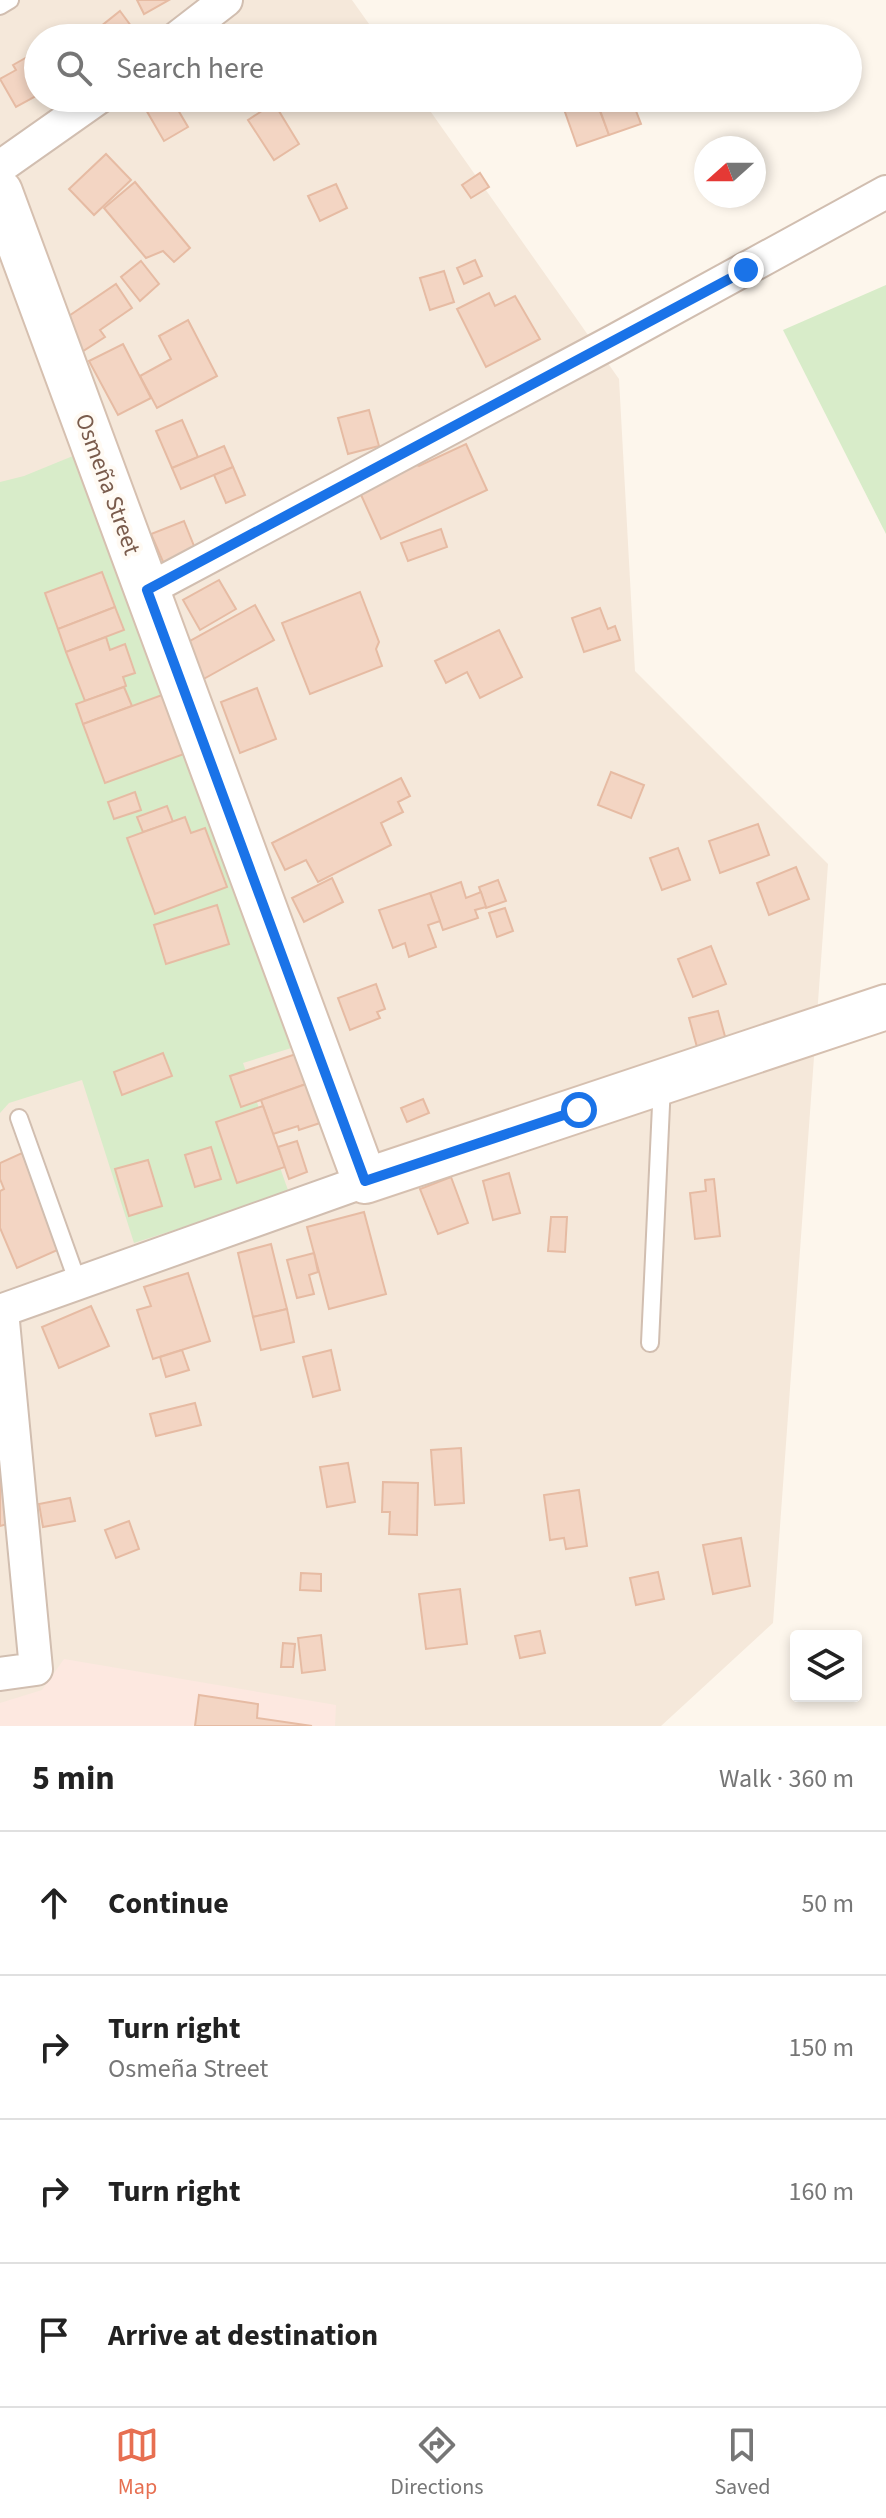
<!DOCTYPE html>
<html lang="en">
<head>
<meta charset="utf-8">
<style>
	:root { --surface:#fff; --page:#f6f6f6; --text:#222; --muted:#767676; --line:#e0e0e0; --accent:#e76f51 }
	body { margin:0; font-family:"Source Sans 3",sans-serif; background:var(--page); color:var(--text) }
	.controls { position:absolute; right:24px; bottom:24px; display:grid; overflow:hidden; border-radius:8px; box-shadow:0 4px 12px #0003 }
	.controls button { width:72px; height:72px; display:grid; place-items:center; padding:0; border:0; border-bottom:2px solid var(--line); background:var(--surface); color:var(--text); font:40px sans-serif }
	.compass { position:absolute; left:694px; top:136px; width:72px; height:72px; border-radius:50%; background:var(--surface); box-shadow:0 4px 12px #0003; rotate:249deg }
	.stop { position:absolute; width:24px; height:24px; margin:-18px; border:6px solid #1a73e8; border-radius:50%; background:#fff }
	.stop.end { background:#1a73e8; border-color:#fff; box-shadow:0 2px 8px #0008 }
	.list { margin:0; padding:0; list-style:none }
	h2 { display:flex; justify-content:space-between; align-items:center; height:104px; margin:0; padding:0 32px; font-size:34px }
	h2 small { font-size:26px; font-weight:400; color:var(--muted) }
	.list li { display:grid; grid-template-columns:52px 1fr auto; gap:24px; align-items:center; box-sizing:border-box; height:144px; padding:0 32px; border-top:2px solid var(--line) }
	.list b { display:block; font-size:30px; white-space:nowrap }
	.list p { margin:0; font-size:26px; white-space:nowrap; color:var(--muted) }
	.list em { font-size:26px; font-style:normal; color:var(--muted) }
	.icon { flex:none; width:44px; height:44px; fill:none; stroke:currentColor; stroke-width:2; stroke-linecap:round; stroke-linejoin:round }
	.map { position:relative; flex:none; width:886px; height:1726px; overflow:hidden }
	.search { position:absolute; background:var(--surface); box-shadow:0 4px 12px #0003; left:24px; right:24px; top:24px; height:88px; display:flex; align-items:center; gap:20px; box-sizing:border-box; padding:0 28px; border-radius:44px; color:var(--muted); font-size:30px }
	.sheet { height:680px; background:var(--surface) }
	nav { display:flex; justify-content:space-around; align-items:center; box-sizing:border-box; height:112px; border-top:2px solid var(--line); background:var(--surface); font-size:22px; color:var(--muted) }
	nav a { display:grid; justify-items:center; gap:4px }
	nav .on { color:var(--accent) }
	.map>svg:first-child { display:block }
</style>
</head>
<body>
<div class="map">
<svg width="886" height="1726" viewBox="0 0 886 1726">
	<rect width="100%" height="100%" fill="#fdf6ec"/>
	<!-- residential -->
	<polygon fill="#f5e8da" points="0,0 352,0 379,38 38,38 38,98 421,98 619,379 635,671 828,864 773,1623 661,1726 0,1726"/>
	<!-- commercial -->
	<polygon fill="#fde8e0" points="64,1659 336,1705 335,1726 0,1726 0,1703 42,1690"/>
	<!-- green -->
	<g fill="#d8ecc9">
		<polygon points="886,285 886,534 783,330"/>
		<polygon points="90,449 301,1045 243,1063 289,1193 134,1243 82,1080 9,1103 0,1113 0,482 24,476"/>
	</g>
	<!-- building -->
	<g fill="#f3d5c3" stroke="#e6bba3" stroke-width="2">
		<polygon points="137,0 169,0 144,14"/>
		<polygon points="120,11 140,38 109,38 100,27"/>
		<polygon points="38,51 38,95 16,107 0,79 16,70 13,65"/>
		<polygon points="162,98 171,98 188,127 164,141 145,108"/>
		<polygon points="560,98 595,98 609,135 577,146"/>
		<polygon points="600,98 631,98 641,124 609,135 596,99"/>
		<polygon points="274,103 299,144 274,160 248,120"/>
		<polygon points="106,154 131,180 94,215 69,189"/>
		<polygon points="480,173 489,187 471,198 462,185"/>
		<polygon points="135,182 190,248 174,262 163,251 146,258 104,208"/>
		<polygon points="336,184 347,208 320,221 308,196"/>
		<polygon points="475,260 482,276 464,284 457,268"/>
		<polygon points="141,261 159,284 140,301 121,277"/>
		<polygon points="444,271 454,302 430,310 420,278"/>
		<polygon points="116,284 132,308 100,330 105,337 80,353 60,322"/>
		<polygon points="489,293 495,306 515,296 540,339 486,367 457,309"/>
		<polygon points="188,320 217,376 157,408 140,376 171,359 159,336"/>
		<polygon points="123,344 151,398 118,415 89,361"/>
		<polygon points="369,410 379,446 348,454 338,418"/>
		<polygon points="182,420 198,457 172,468 156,431"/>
		<polygon points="466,444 487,490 381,539 357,486 409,462 419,466"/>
		<polygon points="224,446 233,467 181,489 172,468"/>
		<polygon points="233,467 245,495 226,503 214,475"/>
		<polygon points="184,521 196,551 164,564 151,534"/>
		<polygon points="441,529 447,547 408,561 401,543"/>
		<polygon points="102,572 115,607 58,629 45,593"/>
		<polygon points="219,580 236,609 200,630 183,600"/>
		<polygon points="360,592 379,642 376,649 382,666 310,694 282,623"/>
		<polygon points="255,605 274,640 200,681 181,646"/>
		<polygon points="115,607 124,630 66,652 58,629"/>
		<polygon points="600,608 608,629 615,626 620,640 584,652 572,618"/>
		<polygon points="499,630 522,677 480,698 467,672 446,683 435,661"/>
		<polygon points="106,637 110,650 125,644 135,673 123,677 126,686 85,701 66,652"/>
		<polygon points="124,687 132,706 83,724 76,704"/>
		<polygon points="257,688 276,739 240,753 221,702"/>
		<polygon points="162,695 184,754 105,783 83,724"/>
		<polygon points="611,772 644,785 631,818 598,805"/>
		<polygon points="401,778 410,796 398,802 403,812 381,823 391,845 318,882 306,860 285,870 272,843"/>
		<polygon points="135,792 141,810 114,819 108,802"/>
		<polygon points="167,806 173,822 143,832 137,817"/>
		<polygon points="185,817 191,833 205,828 227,887 155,914 127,838"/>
		<polygon points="758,824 769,855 720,873 709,841"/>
		<polygon points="678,848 690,880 662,890 650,858"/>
		<polygon points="796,867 809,899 769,915 757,883"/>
		<polygon points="332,878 343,902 304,922 292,898"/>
		<polygon points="498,880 506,901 486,908 479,887"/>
		<polygon points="461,882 466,898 481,892 486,907 475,910 478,918 443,930 430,893"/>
		<polygon points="430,893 440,921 428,925 436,947 409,957 405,943 393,948 379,910"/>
		<polygon points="217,905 229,944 166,964 154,925"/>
		<polygon points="505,908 513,931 497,937 489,913"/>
		<polygon points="711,946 726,984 693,997 678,959"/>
		<polygon points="376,984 385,1009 377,1012 380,1018 350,1030 338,998"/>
		<polygon points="718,1011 726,1040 697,1047 689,1018"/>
		<polygon points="163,1053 172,1076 122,1095 114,1072"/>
		<polygon points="296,1054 306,1084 241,1107 230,1076"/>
		<polygon points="306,1084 320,1123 299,1130 298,1126 273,1134 261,1100"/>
		<polygon points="423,1099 429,1113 407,1122 401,1108"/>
		<polygon points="263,1106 285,1167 237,1183 216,1122"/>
		<polygon points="297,1141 307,1172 289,1179 278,1147"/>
		<polygon points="211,1147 221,1179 195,1187 185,1155"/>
		<polygon points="22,1153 62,1248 17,1268 0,1228 0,1191 4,1189 0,1179 0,1163"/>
		<polygon points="148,1160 162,1206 129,1216 115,1169"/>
		<polygon points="509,1173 520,1213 493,1220 483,1181"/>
		<polygon points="451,1177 468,1223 438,1234 420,1189"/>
		<polygon points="714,1179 720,1236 695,1239 690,1193 706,1191 705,1180"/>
		<polygon points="364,1212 386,1294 329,1309 307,1227"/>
		<polygon points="551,1217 567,1217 565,1252 548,1251"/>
		<polygon points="271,1244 287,1309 253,1317 238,1253"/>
		<polygon points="314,1253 318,1272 309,1275 314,1294 297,1298 287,1260"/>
		<polygon points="188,1273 210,1341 153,1359 137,1310 151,1306 144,1287"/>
		<polygon points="91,1306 109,1346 59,1368 42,1327"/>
		<polygon points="287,1309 294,1342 261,1350 253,1317"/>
		<polygon points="182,1350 189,1370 166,1377 160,1357"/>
		<polygon points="331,1350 340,1390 313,1397 303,1357"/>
		<polygon points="195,1403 201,1425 156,1436 150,1414"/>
		<polygon points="461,1448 464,1503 435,1505 431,1450"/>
		<polygon points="348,1463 355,1502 327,1507 320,1467"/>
		<polygon points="0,1481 11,1523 0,1526"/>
		<polygon points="383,1482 418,1483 417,1535 389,1534 390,1512 382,1512"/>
		<polygon points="579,1490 587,1546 566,1549 564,1538 550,1540 544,1495"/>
		<polygon points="70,1498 75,1521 43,1527 39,1504"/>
		<polygon points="129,1521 139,1549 116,1558 105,1530"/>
		<polygon points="741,1538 750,1586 713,1594 703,1545"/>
		<polygon points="658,1572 664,1599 636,1605 630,1578"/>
		<polygon points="301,1573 321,1574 321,1591 300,1590"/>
		<polygon points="460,1589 467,1644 426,1649 419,1594"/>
		<polygon points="540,1631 545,1653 520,1658 515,1636"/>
		<polygon points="321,1635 325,1670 302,1673 298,1638"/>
		<polygon points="283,1643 295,1644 293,1667 281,1667"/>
		<polygon points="199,1695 258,1704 257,1718 312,1726 195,1726"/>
	</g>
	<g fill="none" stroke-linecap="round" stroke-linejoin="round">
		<!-- lane casing -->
		<g stroke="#d1beb0" stroke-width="20">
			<g id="lane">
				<polyline points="0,6 10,0"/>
				<polyline points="19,1118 78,1283"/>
				<polyline points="650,1343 662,1084"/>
			</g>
		</g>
		<!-- street casing -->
		<g stroke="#d1beb0" stroke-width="36">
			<g id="street">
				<polyline points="177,38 226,0"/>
				<polyline points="0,167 98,98"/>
				<polyline points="147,590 614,341 886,192"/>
				<polyline points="0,1311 365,1181"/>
				<polyline points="0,1674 36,1669 2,1311"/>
			</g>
		</g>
		<!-- secondary casing -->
		<g stroke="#d6c0b0" stroke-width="48">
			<polyline id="secondary" points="0,192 365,1181 886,1007"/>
		</g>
		<!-- lane -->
		<use href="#lane" stroke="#fff" stroke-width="16"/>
		<!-- street -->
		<use href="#street" stroke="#fff" stroke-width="32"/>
		<!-- secondary -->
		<use href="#secondary" stroke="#fff" stroke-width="44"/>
	</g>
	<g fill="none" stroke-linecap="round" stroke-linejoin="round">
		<!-- route -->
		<polyline stroke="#1a73e8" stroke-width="10" points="579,1110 365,1181 147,590 746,270"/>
	</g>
	<g text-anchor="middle" stroke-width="8" stroke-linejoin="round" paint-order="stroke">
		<!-- street labels -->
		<g font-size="24" fill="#7a5c4d" stroke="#fffaf3">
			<text transform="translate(108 484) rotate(70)" y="8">Osmeña Street</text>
		</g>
	</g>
</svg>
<div class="controls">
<button><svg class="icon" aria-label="layers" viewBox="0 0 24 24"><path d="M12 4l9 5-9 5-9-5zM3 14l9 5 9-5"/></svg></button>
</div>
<svg class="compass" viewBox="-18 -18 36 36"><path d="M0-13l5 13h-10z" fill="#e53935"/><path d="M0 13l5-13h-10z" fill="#767676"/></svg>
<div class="stop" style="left:579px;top:1110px"></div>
<div class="stop end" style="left:746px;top:270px"></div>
<div class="search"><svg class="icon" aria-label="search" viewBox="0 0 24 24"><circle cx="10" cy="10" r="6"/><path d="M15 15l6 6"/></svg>Search here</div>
</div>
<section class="sheet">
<h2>5 min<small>Walk · 360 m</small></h2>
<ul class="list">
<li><svg class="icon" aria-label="ahead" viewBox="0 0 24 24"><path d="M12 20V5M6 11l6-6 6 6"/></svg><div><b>Continue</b></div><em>50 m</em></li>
<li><svg class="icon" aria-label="right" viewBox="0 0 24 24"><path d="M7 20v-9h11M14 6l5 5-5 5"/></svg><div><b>Turn right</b><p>Osmeña Street</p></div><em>150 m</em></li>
<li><svg class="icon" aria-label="right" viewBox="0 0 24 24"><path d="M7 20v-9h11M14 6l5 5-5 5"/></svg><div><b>Turn right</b></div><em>160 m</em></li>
<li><svg class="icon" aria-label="arrive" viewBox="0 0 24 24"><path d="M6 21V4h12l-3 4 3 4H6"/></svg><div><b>Arrive at destination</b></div></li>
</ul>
</section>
<nav>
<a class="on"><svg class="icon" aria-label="map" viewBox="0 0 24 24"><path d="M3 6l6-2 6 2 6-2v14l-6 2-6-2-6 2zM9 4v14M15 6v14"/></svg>Map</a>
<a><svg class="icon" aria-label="directions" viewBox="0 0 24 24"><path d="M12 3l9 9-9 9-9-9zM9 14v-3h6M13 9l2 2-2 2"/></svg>Directions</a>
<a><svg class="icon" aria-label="saved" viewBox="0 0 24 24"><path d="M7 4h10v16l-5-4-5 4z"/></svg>Saved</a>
</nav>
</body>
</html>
